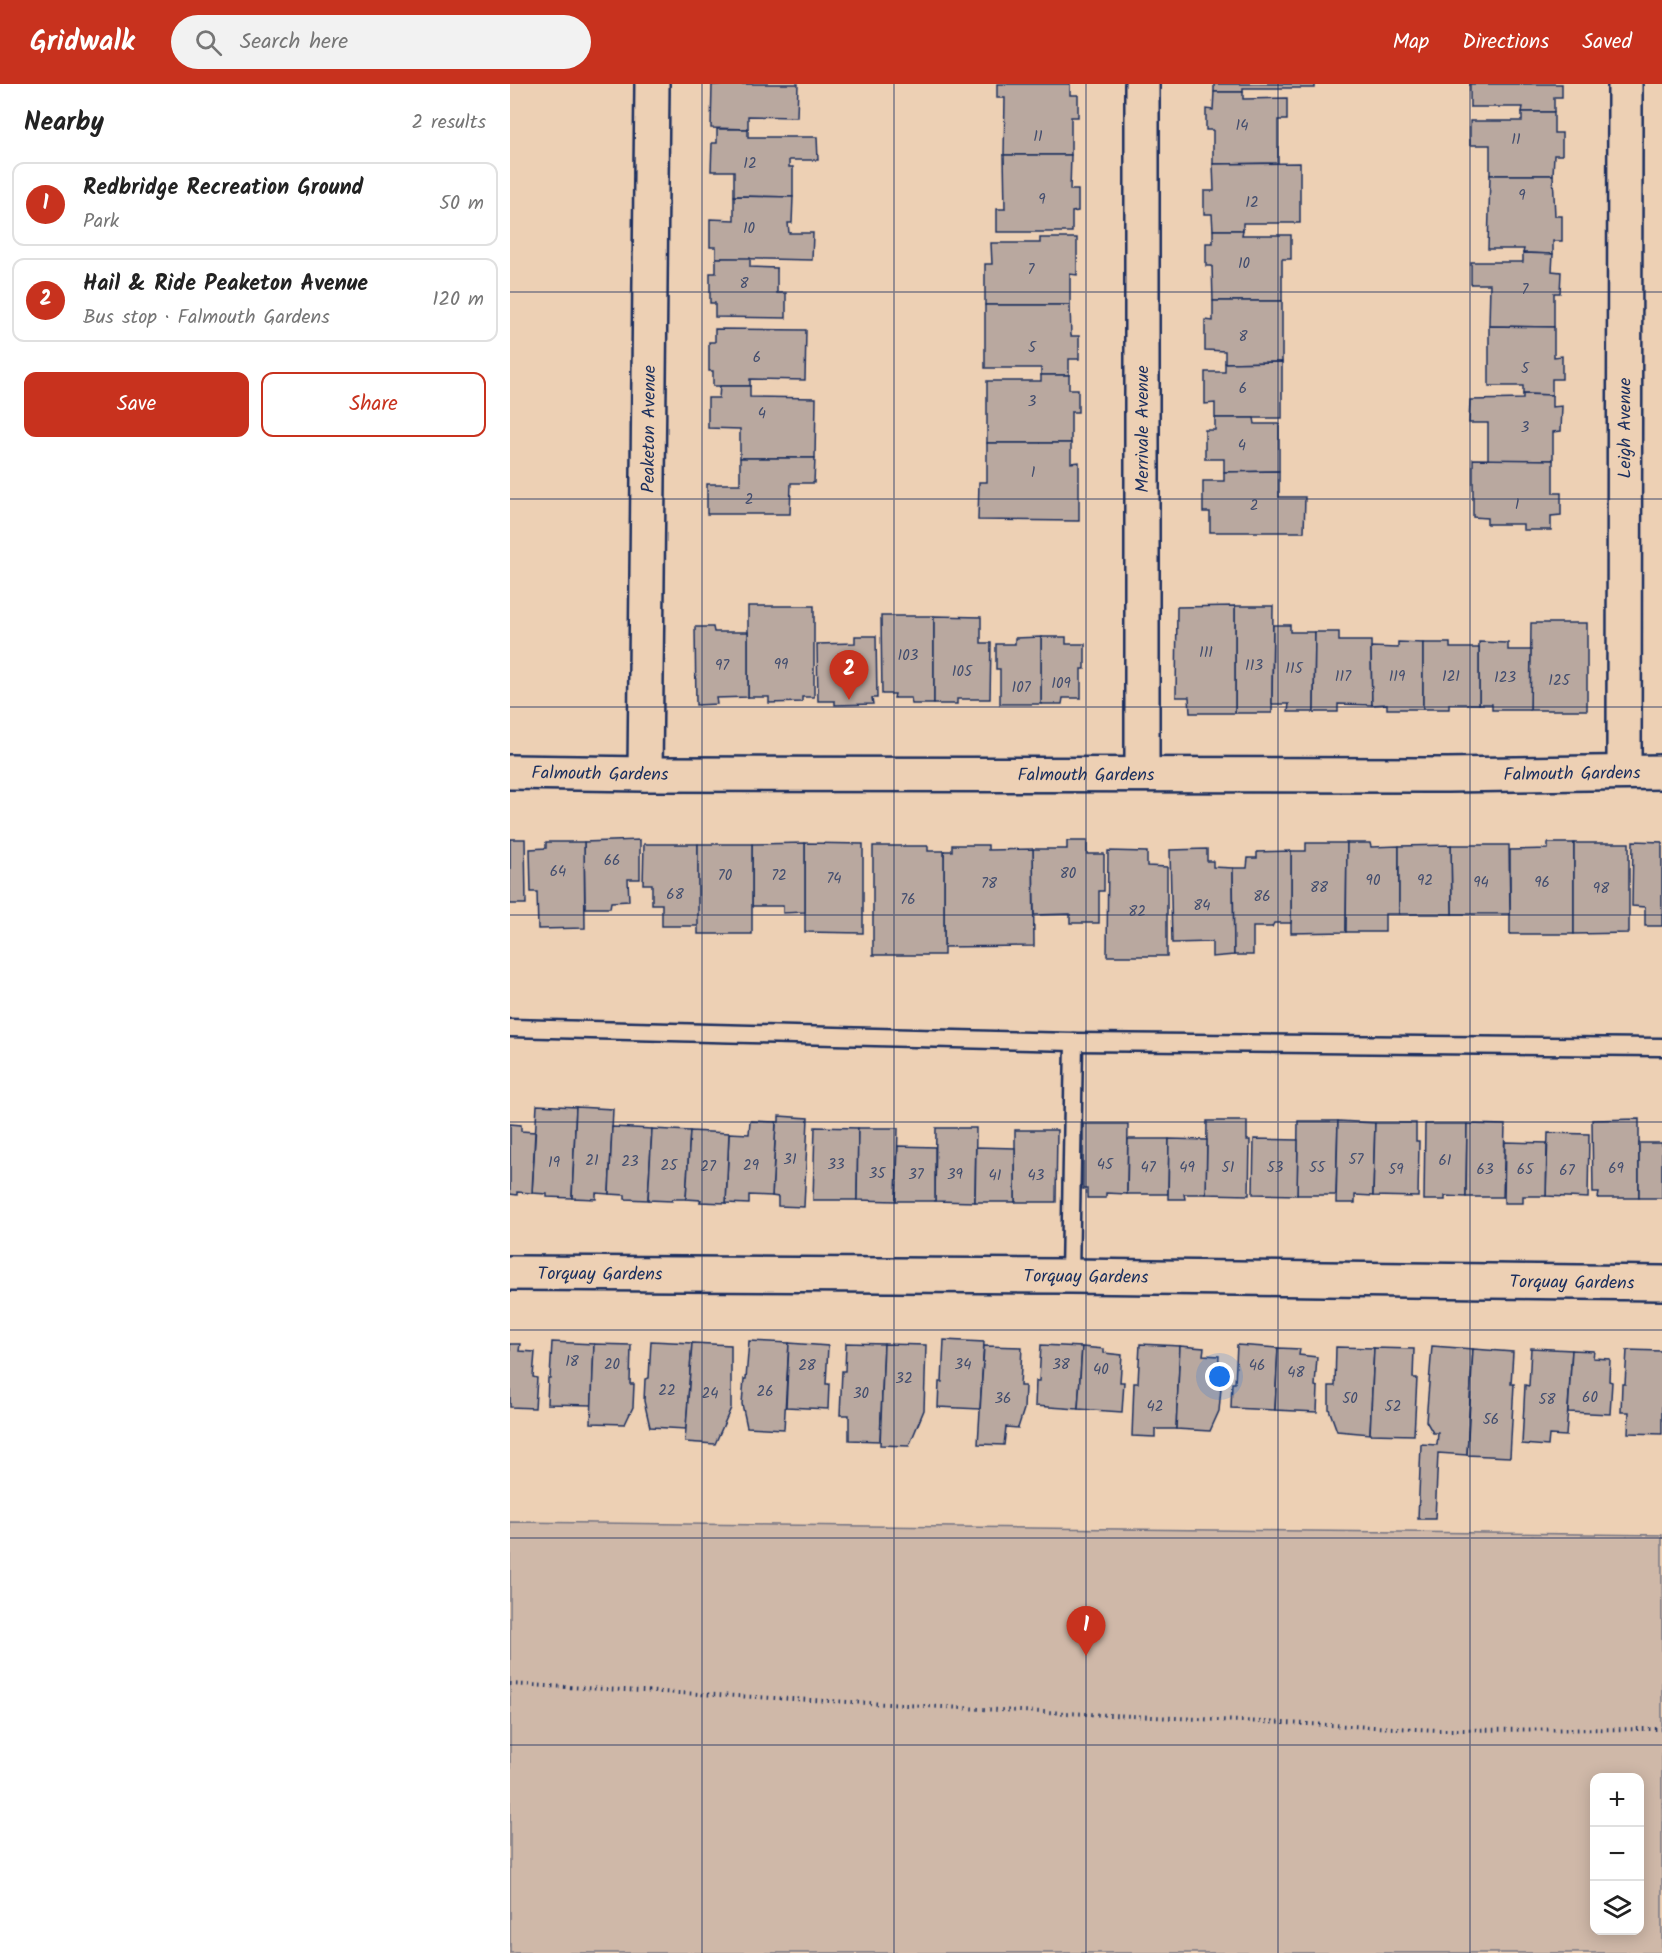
<!DOCTYPE html>
<html lang="en">
<head>
<meta charset="utf-8">
<style>
	:root { --surface:#fff; --page:#f2f2f2; --text:#222; --muted:#767676; --line:#e0e0e0; --accent:#c8321e }
	body { margin:0; font-family:Kalam,sans-serif; background:var(--page); color:var(--text) }
	.controls { position:absolute; right:18px; bottom:18px; display:grid; overflow:hidden; border-radius:12px; box-shadow:0 3px 15px #0003 }
	.controls button { width:54px; height:54px; display:grid; place-items:center; padding:0; border:0; border-bottom:2px solid var(--line); background:var(--surface); color:var(--text); font:30px sans-serif }
	.you { position:absolute; left:710px; top:1293px; width:21px; height:21px; margin:-15px; border:4px solid #fff; border-radius:50%; background:#1a73e8; box-shadow:0 0 0 9px #1a73e833 }
	.badge { display:grid; place-items:center; width:39px; height:39px; border-radius:50%; background:var(--accent); color:#fff; font-size:20px; font-weight:700 }
	.pin { position:absolute; translate:-50% -50px; filter:drop-shadow(0 2px 3px #0008) }
	.pin::after { content:''; position:absolute; top:32px; width:21px; height:18px; background:inherit; clip-path:polygon(0 0,100% 0,50% 100%) }
	.list { margin:0; padding:0; list-style:none }
	h2 { display:flex; justify-content:space-between; align-items:center; height:78px; margin:0; padding:0 24px; font-size:26px }
	h2 small { font-size:20px; font-weight:400; color:var(--muted) }
	.list li { display:grid; grid-template-columns:39px 1fr auto; gap:18px; align-items:center; box-sizing:border-box; height:84px; margin:0 12px 12px; padding:0 12px; border:2px solid var(--line); border-radius:12px }
	.list b { display:block; font-size:22px; white-space:nowrap }
	.list p { margin:0; font-size:20px; white-space:nowrap; color:var(--muted) }
	.list em { font-size:20px; font-style:normal; color:var(--muted) }
	.actions { display:flex; gap:12px; padding:18px 24px }
	.actions a { flex:1; padding:14px 0; border:2px solid var(--accent); border-radius:12px; text-align:center; font-size:21px; color:var(--accent) }
	.actions .main { background:var(--accent); color:#fff }
	.icon { flex:none; width:33px; height:33px; fill:none; stroke:currentColor; stroke-width:2; stroke-linecap:round; stroke-linejoin:round }
	.map { position:relative; flex:none; width:1152px; height:1869px; overflow:hidden }
	header { display:flex; align-items:center; gap:36px; box-sizing:border-box; height:84px; padding:0 30px; background:var(--accent); color:#fff }
	header strong { font-size:28px }
	nav { display:flex; gap:33px; margin-inline-start:auto; font-size:21px }
	.search { width:420px; height:54px; background:var(--page); display:flex; align-items:center; gap:15px; box-sizing:border-box; padding:0 21px; border-radius:33px; color:var(--muted); font-size:22px }
	main { display:flex }
	aside { flex:1; background:var(--surface) }
	.map>svg:first-child { display:block }
</style>
</head>
<body>
<header>
<strong>Gridwalk</strong>
<div class="search"><svg class="icon" aria-label="search" viewBox="0 0 24 24"><circle cx="10" cy="10" r="6"/><path d="M15 15l6 6"/></svg>Search here</div>
<nav><a>Map</a><a>Directions</a><a>Saved</a></nav>
</header>
<main>
<aside>
<h2>Nearby<small>2 results</small></h2>
<ul class="list">
<li><span class="badge">1</span><div><b>Redbridge Recreation Ground</b><p>Park</p></div><em>50 m</em></li>
<li><span class="badge">2</span><div><b>Hail &amp; Ride Peaketon Avenue</b><p>Bus stop · Falmouth Gardens</p></div><em>120 m</em></li>
</ul>
<div class="actions"><a class="main">Save</a><a>Share</a></div>
</aside>
<div class="map">
<svg width="1152" height="1869" viewBox="0 0 1152 1869">
	<rect width="100%" height="100%" fill="#edd0b4"/>
	<filter id="ink" filterUnits="userSpaceOnUse"><feTurbulence type="fractalNoise" baseFrequency=".0167" numOctaves="2"/><feDisplacementMap in="SourceGraphic" scale="12" xChannelSelector="R" yChannelSelector="G"/><feConvolveMatrix kernelMatrix="1 2 1 2 8 2 1 2 1" color-interpolation-filters="sRGB"/></filter>
	<g filter="url(#ink)">
		<!-- green -->
		<path fill="#cfb8a8" stroke="#757483" stroke-width="1.5" fill-rule="evenodd" d="M0 1438 1152 1451V1869H0ZM1084 1694H1130V1846H1084Z"/>
		<!-- building -->
		<g fill="#b9a89f" stroke="#1b2f5e" stroke-width="1.5">
			<polygon points="217,0 288,0 287,33 238,32 238,45 201,44 202,1"/>
			<polygon points="487,0 560,0 560,11 568,11 568,33 561,33 561,71 494,71 495,14 487,14"/>
			<polygon points="704,0 805,0 805,4 733,4 733,8 704,8"/>
			<polygon points="960,0 1052,0 1052,13 1044,13 1044,28 1012,28 1013,23 960,23"/>
			<polygon points="704,8 733,8 733,15 777,14 777,36 768,36 768,79 703,80 703,46 696,46 696,25 703,26"/>
			<polygon points="1012,28 1044,28 1044,49 1052,49 1052,71 1044,71 1043,91 980,91 980,61 960,61 960,37 1012,37"/>
			<polygon points="207,45 238,45 238,53 307,53 308,76 279,76 279,83 283,83 283,113 224,112 224,87 201,87 202,59 207,59"/>
			<polygon points="494,71 561,71 560,106 568,106 568,127 562,128 562,148 487,148 487,125 495,125"/>
			<polygon points="790,79 790,139 733,139 733,146 703,146 702,130 694,130 694,107 704,107 703,80"/>
			<polygon points="980,91 1043,91 1045,132 1052,132 1052,157 1043,157 1043,170 1013,169 1014,165 978,165"/>
			<polygon points="224,112 283,113 282,139 278,139 279,149 303,149 302,176 206,174 206,163 200,163 200,135 224,136"/>
			<polygon points="703,146 733,146 732,151 781,151 781,175 772,175 772,217 703,217 702,182 696,182 696,159 703,159"/>
			<polygon points="530,154 567,154 567,191 560,190 560,221 475,221 475,180 482,180 481,159 530,159"/>
			<polygon points="1013,169 1043,170 1042,187 1051,188 1050,209 1044,209 1044,243 979,242 980,200 961,200 961,178 1013,178"/>
			<polygon points="206,174 240,174 240,183 267,184 267,209 276,209 276,234 205,233 205,219 200,219 200,189 206,189"/>
			<polygon points="703,217 772,217 772,278 715,279 715,267 695,266 695,236 703,237"/>
			<polygon points="475,221 560,221 561,252 569,252 569,275 559,275 559,291 531,291 531,284 475,284"/>
			<polygon points="979,242 1044,243 1044,273 1052,272 1052,295 1042,295 1042,311 1013,310 1013,302 979,302"/>
			<polygon points="205,245 296,246 295,296 240,295 240,302 203,302 203,287 199,287 199,258 205,258"/>
			<polygon points="772,278 772,334 705,334 705,319 695,320 695,288 715,288 715,279"/>
			<polygon points="531,291 559,291 559,305 568,305 568,328 561,328 561,359 477,359 477,297 531,297"/>
			<polygon points="210,302 240,302 240,313 306,314 305,374 230,374 230,345 198,344 198,314 209,314"/>
			<polygon points="1013,310 1042,311 1042,323 1052,322 1051,347 1043,348 1043,376 978,376 978,339 959,339 960,316 1013,315"/>
			<polygon points="705,334 744,334 745,340 769,340 769,387 714,388 714,375 695,375 695,346 705,346"/>
			<polygon points="477,359 561,359 561,379 569,378 569,437 468,436 469,398 477,398"/>
			<polygon points="230,374 305,374 304,399 281,399 280,430 197,430 197,400 230,400"/>
			<polygon points="963,375 1043,376 1043,409 1051,409 1051,431 1041,432 1041,446 1013,446 1013,440 977,440 977,434 963,433"/>
			<polygon points="769,387 769,413 795,413 794,448 700,448 700,428 693,428 693,397 714,397 714,388"/>
			<polygon points="238,522 304,522 304,613 292,613 292,618 259,619 259,613 238,613"/>
			<polygon points="725,522 763,522 762,629 725,629"/>
			<polygon points="725,522 725,629 680,629 679,613 666,613 667,523"/>
			<polygon points="371,532 424,532 424,620 402,620 401,614 384,614 385,610 372,610"/>
			<polygon points="424,532 471,533 471,559 481,559 480,615 447,615 447,620 424,620"/>
			<polygon points="1021,539 1077,539 1077,626 1020,626"/>
			<polygon points="763,541 780,541 780,548 805,548 804,628 778,628 779,620 762,620"/>
			<polygon points="185,543 203,543 204,548 238,548 238,613 206,614 207,620 186,621"/>
			<polygon points="805,548 829,548 829,557 861,557 862,621 828,620 828,628 804,628"/>
			<polygon points="345,552 366,552 367,614 362,614 363,620 325,621 325,617 308,617 307,560 345,559"/>
			<polygon points="531,553 556,553 556,560 575,560 575,585 571,585 571,614 553,614 552,620 531,620"/>
			<polygon points="531,553 531,620 490,620 490,585 486,585 486,560 505,560 505,554"/>
			<polygon points="888,558 913,559 913,625 877,625 877,620 862,621 861,563 888,564"/>
			<polygon points="969,558 998,559 998,566 1021,566 1020,626 982,626 982,620 969,620"/>
			<polygon points="913,559 940,559 940,564 969,564 969,620 939,620 939,625 913,625"/>
			<polygon points="0,755 15,755 16,820 0,820"/>
			<polygon points="130,756 130,795 118,795 119,817 101,818 100,824 75,824 74,758"/>
			<polygon points="557,757 577,757 577,770 594,770 594,807 589,807 589,839 560,839 560,830 524,831 523,765 557,765"/>
			<polygon points="1123,757 1152,758 1152,842 1135,842 1135,823 1122,822"/>
			<polygon points="36,758 74,758 75,844 28,845 27,808 21,808 20,765 36,764"/>
			<polygon points="295,759 353,760 353,849 295,848"/>
			<polygon points="295,759 295,828 273,829 273,822 242,822 242,760"/>
			<polygon points="796,759 837,759 836,848 781,849 781,767 796,767"/>
			<polygon points="837,759 860,759 861,763 889,762 889,830 875,830 875,848 836,848"/>
			<polygon points="1038,759 1064,759 1064,850 1000,850 1000,766 1038,765"/>
			<polygon points="1064,759 1119,759 1119,849 1064,850"/>
			<polygon points="134,760 188,760 189,842 152,842 152,820 142,820 142,800 133,800"/>
			<rect x="188" y="760" width="54" height="90"/>
			<polygon points="442,761 478,761 478,766 523,765 524,862 434,863 434,767 442,767"/>
			<polygon points="941,761 999,761 1000,830 942,830"/>
			<polygon points="941,761 942,830 889,830 889,762"/>
			<polygon points="363,762 418,762 418,767 434,767 434,871 363,871"/>
			<polygon points="697,765 697,777 703,777 703,783 723,784 724,871 702,873 702,858 662,859 660,766"/>
			<polygon points="598,767 637,768 637,782 657,783 657,872 597,872"/>
			<polygon points="781,767 781,839 764,839 762,843 743,843 743,871 724,871 723,784 737,784 738,774 747,774 747,768"/>
			<polygon points="27,1021 66,1023 62,1114 37,1113 37,1110 22,1109"/>
			<polygon points="66,1023 103,1025 99,1110 86,1109 86,1115 62,1114"/>
			<polygon points="269,1032 298,1034 294,1123 268,1122 268,1113 262,1112 266,1038 269,1038"/>
			<polygon points="1129,1035 1129,1114 1088,1114 1089,1109 1083,1109 1082,1036"/>
			<polygon points="240,1037 266,1038 262,1112 239,1111 239,1120 216,1119 219,1049 239,1050"/>
			<polygon points="697,1037 737,1037 737,1056 740,1056 739,1111 696,1110"/>
			<polygon points="788,1037 828,1037 826,1111 787,1111"/>
			<polygon points="828,1037 865,1039 863,1112 845,1111 845,1119 826,1119"/>
			<polygon points="865,1039 906,1039 906,1057 909,1057 908,1113 863,1112"/>
			<polygon points="0,1040 11,1041 11,1047 25,1048 22,1109 7,1108 7,1111 0,1110"/>
			<polygon points="573,1040 618,1040 617,1110 596,1109 596,1114 577,1114 577,1105 573,1105"/>
			<polygon points="915,1040 957,1040 956,1113 935,1112 935,1116 914,1116"/>
			<polygon points="957,1040 995,1041 993,1113 956,1113"/>
			<polygon points="102,1043 142,1045 138,1116 115,1115 115,1111 99,1110"/>
			<polygon points="305,1043 348,1044 347,1116 303,1116"/>
			<polygon points="348,1044 388,1044 386,1117 347,1116"/>
			<polygon points="426,1044 466,1044 465,1118 425,1117"/>
			<polygon points="142,1045 180,1047 176,1115 162,1115 162,1117 138,1116"/>
			<polygon points="505,1046 547,1046 546,1118 505,1118"/>
			<polygon points="180,1047 219,1049 216,1119 190,1118 191,1116 176,1115"/>
			<polygon points="1038,1049 1079,1050 1078,1114 1036,1112"/>
			<polygon points="618,1055 659,1055 658,1110 617,1110"/>
			<polygon points="659,1055 697,1056 696,1110 674,1110 675,1115 658,1115"/>
			<polygon points="744,1055 788,1056 787,1111 743,1110"/>
			<polygon points="995,1058 1037,1059 1036,1112 1013,1112 1013,1119 994,1119"/>
			<rect x="1129" y="1059" width="23" height="55"/>
			<polygon points="388,1062 425,1063 425,1117 386,1117"/>
			<polygon points="466,1063 505,1064 505,1118 465,1118"/>
			<polygon points="434,1256 474,1258 470,1325 428,1323 429,1298 432,1298"/>
			<polygon points="141,1257 182,1259 176,1345 140,1343 134,1317 135,1295 139,1294"/>
			<polygon points="239,1257 279,1259 274,1345 237,1343 232,1320 234,1295 236,1295"/>
			<polygon points="42,1258 84,1260 82,1321 37,1320 38,1294 40,1294"/>
			<polygon points="182,1259 221,1261 221,1324 205,1360 175,1358"/>
			<polygon points="279,1259 318,1262 316,1300 319,1300 318,1325 276,1323"/>
			<polygon points="336,1259 374,1260 370,1357 339,1356 339,1331 330,1331 332,1287 335,1287"/>
			<polygon points="0,1260 10,1260 9,1267 25,1268 23,1293 27,1294 25,1324 0,1323"/>
			<polygon points="84,1260 121,1261 120,1300 124,1300 123,1323 115,1340 81,1339"/>
			<polygon points="374,1260 416,1261 414,1326 399,1362 370,1361"/>
			<polygon points="630,1260 670,1262 666,1345 645,1345 645,1353 622,1352 624,1299 628,1299"/>
			<polygon points="531,1261 572,1263 568,1325 525,1322 526,1297 529,1297"/>
			<polygon points="727,1261 768,1264 765,1326 721,1324 722,1299 725,1299"/>
			<polygon points="474,1262 512,1263 510,1302 515,1302 514,1325 508,1344 496,1343 494,1361 468,1360"/>
			<polygon points="670,1262 694,1264 693,1271 709,1272 707,1304 711,1304 709,1327 700,1347 666,1345"/>
			<polygon points="922,1262 963,1265 957,1371 928,1369 925,1435 908,1435 911,1360 927,1361 928,1349 923,1349 916,1337"/>
			<polygon points="572,1263 594,1265 594,1269 612,1271 610,1298 614,1298 612,1328 568,1325"/>
			<polygon points="826,1263 864,1264 860,1350 827,1347 819,1325 819,1302 825,1302"/>
			<polygon points="768,1264 790,1265 789,1271 807,1273 805,1302 808,1303 807,1328 765,1326"/>
			<polygon points="864,1264 904,1265 903,1294 907,1294 904,1351 860,1350"/>
			<polygon points="1021,1264 1062,1266 1056,1352 1039,1351 1038,1362 1012,1360 1015,1301 1019,1302"/>
			<polygon points="963,1265 1003,1268 1001,1300 1004,1300 1000,1373 957,1371"/>
			<polygon points="1062,1266 1084,1267 1083,1274 1100,1275 1099,1297 1102,1298 1100,1330 1058,1328"/>
			<polygon points="1117,1266 1152,1267 1152,1350 1118,1349 1119,1328 1111,1328 1112,1300 1115,1300"/>
		</g>
		<g fill="none" stroke-linecap="round" stroke-linejoin="round">
			<!-- service casing -->
			<g stroke="#1b2f5e" stroke-width="21">
				<g id="service">
					<polyline points="0,944 564,958 1152,963"/>
					<polyline points="560,1192 564,958"/>
				</g>
			</g>
			<!-- minor casing -->
			<g stroke="#1b2f5e" stroke-width="38">
				<g id="minor">
					<polyline points="632,0 632,690"/>
					<path id="s1" d="M0 688 135 690 937 691 1152 688"/>
					<path id="s2" d="M1114 688 1115 0"/>
					<path id="s3" d="M135 690 142 0"/>
					<path id="s4" d="M0 1189 560 1192 1152 1199"/>
				</g>
			</g>
			<!-- path -->
			<polyline stroke="#1b2f5e" stroke-width="4" stroke-dasharray="1.5 4.5" stroke-linecap="butt" points="0,1600 490,1626 929,1646 1152,1645"/>
			<!-- service -->
			<use href="#service" stroke="#edd0b4" stroke-width="16"/>
			<!-- minor -->
			<use href="#minor" stroke="#edd0b4" stroke-width="33"/>
		</g>
	</g>
	<!-- grid -->
	<path fill="none" stroke="#1b2f5e" stroke-width="1.5" stroke-opacity="0.55" d="M192 0V1869M384 0V1869M576 0V1869M768 0V1869M960 0V1869M0 208H1152M0 415H1152M0 623H1152M0 831H1152M0 1038H1152M0 1246H1152M0 1454H1152M0 1661H1152"/>
	<g text-anchor="middle" stroke-width="4.5" stroke-linejoin="round" paint-order="stroke">
		<!-- number labels -->
		<g font-size="15" fill="#424d6e">
			<text x="732" y="46">14</text>
			<text x="528" y="57">11</text>
			<text x="1006" y="60">11</text>
			<text x="240" y="84">12</text>
			<text x="1012" y="116">9</text>
			<text x="532" y="120">9</text>
			<text x="742" y="123">12</text>
			<text x="239" y="149">10</text>
			<text x="734" y="184">10</text>
			<text x="521" y="190">7</text>
			<text x="234" y="204">8</text>
			<text x="1015" y="210">7</text>
			<text x="733" y="257">8</text>
			<text x="522" y="268">5</text>
			<text x="247" y="278">6</text>
			<text x="1015" y="289">5</text>
			<text x="733" y="309">6</text>
			<text x="522" y="322">3</text>
			<text x="252" y="334">4</text>
			<text x="1015" y="348">3</text>
			<text x="732" y="366">4</text>
			<text x="523" y="393">1</text>
			<text x="239" y="420">2</text>
			<text x="1007" y="425">1</text>
			<text x="744" y="426">2</text>
			<text x="696" y="573">111</text>
			<text x="398" y="576">103</text>
			<text x="271" y="585">99</text>
			<text x="212" y="586">97</text>
			<text x="744" y="586">113</text>
			<text x="784" y="589">115</text>
			<text x="452" y="592">105</text>
			<text x="833" y="597">117</text>
			<text x="887" y="597">119</text>
			<text x="941" y="597">121</text>
			<text x="995" y="598">123</text>
			<text x="1049" y="601">125</text>
			<text x="551" y="604">109</text>
			<text x="511" y="608">107</text>
			<text x="102" y="781">66</text>
			<text x="48" y="792">64</text>
			<text x="558" y="794">80</text>
			<text x="215" y="796">70</text>
			<text x="269" y="796">72</text>
			<text x="324" y="799">74</text>
			<text x="863" y="801">90</text>
			<text x="915" y="801">92</text>
			<text x="971" y="803">94</text>
			<text x="1032" y="803">96</text>
			<text x="479" y="804">78</text>
			<text x="809" y="808">88</text>
			<text x="1091" y="809">98</text>
			<text x="165" y="815">68</text>
			<text x="752" y="817">86</text>
			<text x="398" y="820">76</text>
			<text x="692" y="826">84</text>
			<text x="627" y="832">82</text>
			<text x="280" y="1080">31</text>
			<text x="846" y="1080">57</text>
			<text x="82" y="1081">21</text>
			<text x="935" y="1081">61</text>
			<text x="120" y="1082">23</text>
			<text x="44" y="1083">19</text>
			<text x="326" y="1085">33</text>
			<text x="595" y="1085">45</text>
			<text x="159" y="1086">25</text>
			<text x="241" y="1086">29</text>
			<text x="198" y="1087">27</text>
			<text x="638" y="1088">47</text>
			<text x="677" y="1088">49</text>
			<text x="718" y="1088">51</text>
			<text x="765" y="1088">53</text>
			<text x="807" y="1088">55</text>
			<text x="1106" y="1089">69</text>
			<text x="886" y="1090">59</text>
			<text x="975" y="1090">63</text>
			<text x="1015" y="1090">65</text>
			<text x="1057" y="1091">67</text>
			<text x="367" y="1094">35</text>
			<text x="406" y="1095">37</text>
			<text x="445" y="1095">39</text>
			<text x="485" y="1096">41</text>
			<text x="526" y="1096">43</text>
			<text x="62" y="1282">18</text>
			<text x="102" y="1285">20</text>
			<text x="453" y="1285">34</text>
			<text x="551" y="1285">38</text>
			<text x="297" y="1286">28</text>
			<text x="747" y="1286">46</text>
			<text x="591" y="1290">40</text>
			<text x="786" y="1293">48</text>
			<text x="394" y="1299">32</text>
			<text x="157" y="1311">22</text>
			<text x="255" y="1312">26</text>
			<text x="200" y="1314">24</text>
			<text x="351" y="1314">30</text>
			<text x="1080" y="1318">60</text>
			<text x="493" y="1319">36</text>
			<text x="840" y="1319">50</text>
			<text x="1037" y="1320">58</text>
			<text x="645" y="1327">42</text>
			<text x="883" y="1327">52</text>
			<text x="981" y="1340">56</text>
		</g>
		<!-- street labels -->
		<g font-size="18" fill="#1b2f5e" stroke="#edd0b4">
			<text dy="6" stroke="none"><textPath href="#s2" startOffset="344">Leigh Avenue</textPath></text>
			<text dy="6" stroke="none"><textPath href="#s3" startOffset="345">Peaketon Avenue</textPath></text>
			<text transform="translate(632 345) rotate(-90)" y="6">Merrivale Avenue</text>
			<text dy="6" stroke="none"><textPath href="#s1" startOffset="90">Falmouth Gardens</textPath></text>
			<text dy="6" stroke="none"><textPath href="#s1" startOffset="1062">Falmouth Gardens</textPath></text>
			<text dy="6" stroke="none"><textPath href="#s1" startOffset="576">Falmouth Gardens</textPath></text>
			<text dy="6" stroke="none"><textPath href="#s4" startOffset="90">Torquay Gardens</textPath></text>
			<text dy="6" stroke="none"><textPath href="#s4" startOffset="576">Torquay Gardens</textPath></text>
			<text dy="6" stroke="none"><textPath href="#s4" startOffset="1062">Torquay Gardens</textPath></text>
		</g>
	</g>
</svg>
<div class="controls">
<button>+</button>
<button>−</button>
<button><svg class="icon" aria-label="layers" viewBox="0 0 24 24"><path d="M12 4l9 5-9 5-9-5zM3 14l9 5 9-5"/></svg></button>
</div>
<div class="you"></div>
<div class="pin badge" style="left:576px;top:1572px">1</div>
<div class="pin badge" style="left:339px;top:616px">2</div>
</div>
</main>
</body>
</html>
